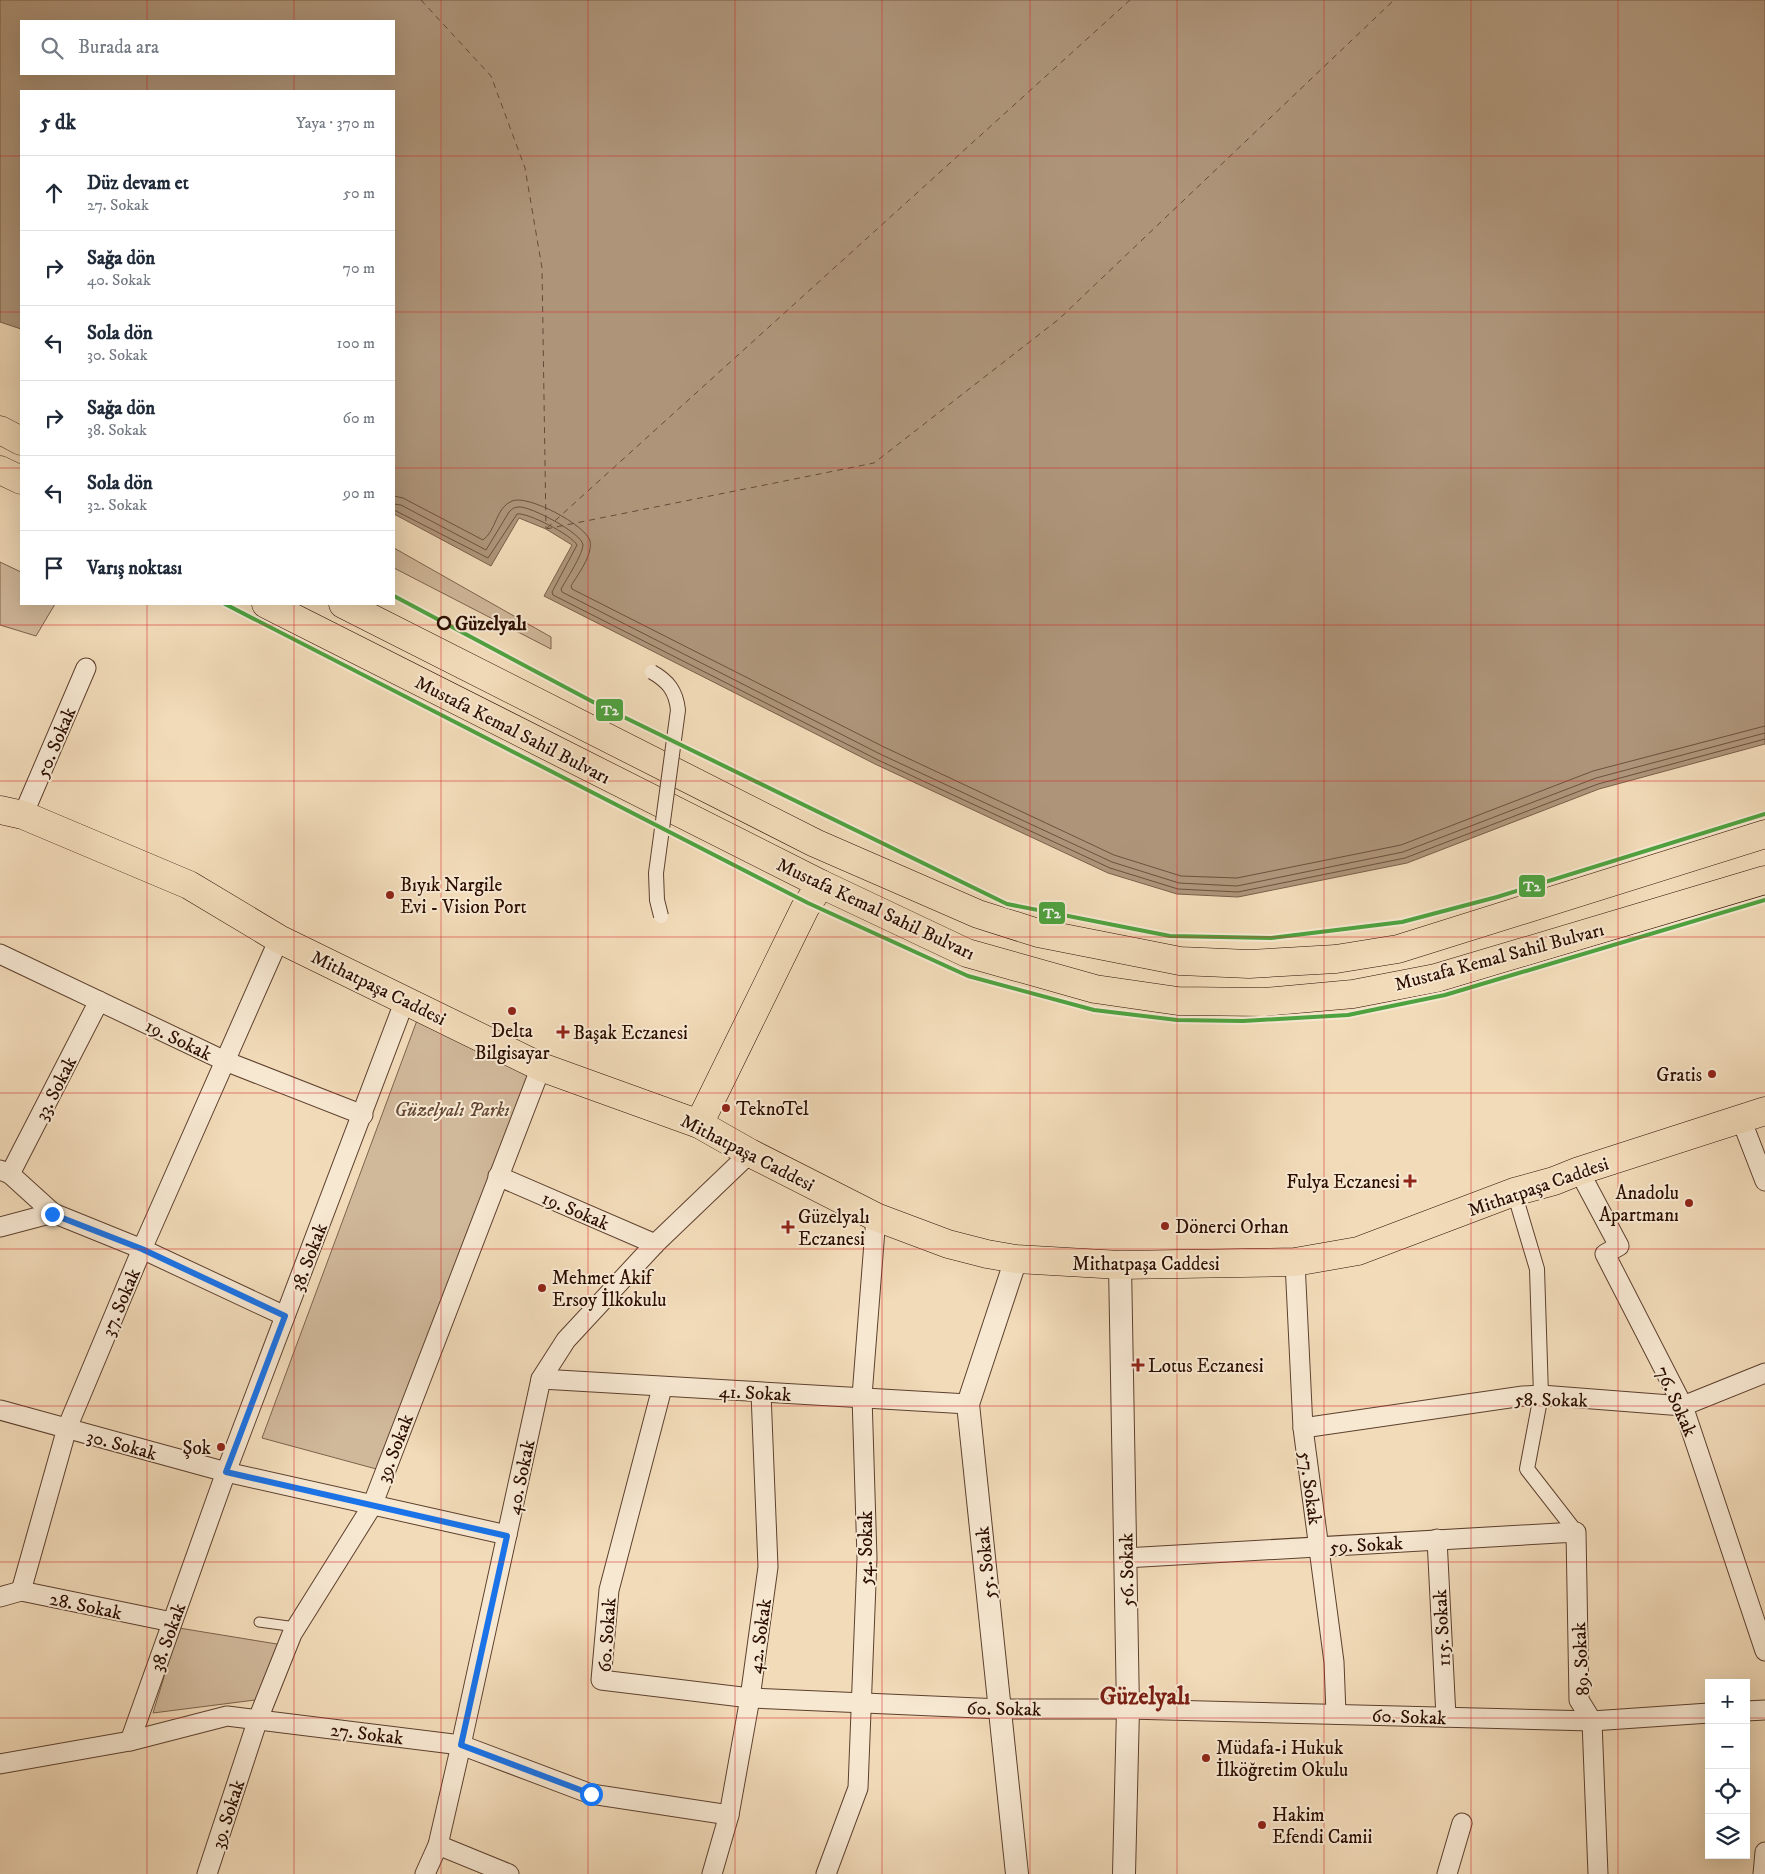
<!DOCTYPE html>
<html lang="tr">
<head>
<meta charset="utf-8">
<style>
	:root { --surface:#fff; --page:#f2f2f3; --text:#1f2937; --muted:#747a83; --line:#e0e1e3 }
	body { margin:0; font-family:"IM FELL DW Pica",serif; background:var(--page); color:var(--text) }
	.controls { position:absolute; right:15px; bottom:15px; display:grid; overflow:hidden; border-radius:0px; box-shadow:0 5px 20px #0002 }
	.controls button { width:45px; height:45px; display:grid; place-items:center; padding:0; border:0; border-bottom:1px solid var(--line); background:var(--surface); color:var(--text); font:25px sans-serif }
	.stop { position:absolute; width:15px; height:15px; margin:-11px; border:4px solid #1a73e8; border-radius:50%; background:#fff }
	.stop.end { background:#1a73e8; border-color:#fff; box-shadow:0 1px 5px #0008 }
	.list { margin:0; padding:0; list-style:none }
	h2 { display:flex; justify-content:space-between; align-items:center; height:65px; margin:0; padding:0 20px; font-size:21px }
	h2 small { font-size:16px; font-weight:400; color:var(--muted) }
	.list li { display:grid; grid-template-columns:32px 1fr auto; gap:15px; align-items:center; box-sizing:border-box; height:75px; padding:0 20px; border-top:1px solid var(--line) }
	.list b { display:block; font-size:19px; white-space:nowrap }
	.list p { margin:0; font-size:16px; white-space:nowrap; color:var(--muted) }
	.list em { font-size:16px; font-style:normal; color:var(--muted) }
	.icon { flex:none; width:28px; height:28px; fill:none; stroke:currentColor; stroke-width:2; stroke-linecap:round; stroke-linejoin:round }
	.map { position:relative; flex:none; width:1765px; height:1874px; overflow:hidden }
	.search { position:absolute; background:var(--surface); box-shadow:0 5px 20px #0002; left:20px; top:20px; width:375px; height:55px; display:flex; align-items:center; gap:12px; box-sizing:border-box; padding:0 18px; border-radius:0px; color:var(--muted); font-size:19px }
	.panel { position:absolute; background:var(--surface); box-shadow:0 5px 20px #0002; left:20px; top:90px; width:375px; height:515px; border-radius:0px }
	.map>svg:first-child { display:block }
</style>
</head>
<body>
<div class="map">
<svg width="1765" height="1874" viewBox="0 0 1765 1874">
	<rect width="100%" height="100%" fill="#f2dbb9"/>
	<filter id="stains"><feTurbulence type="fractalNoise" baseFrequency=".004" numOctaves="4"/><feColorMatrix values="0 0 0 0 .2 0 0 0 0 .09 0 0 0 0 .02 0 0 0 .5 -.17"/></filter>
	<radialGradient id="worn" r=".72"><stop offset=".6" stop-color="#630" stop-opacity="0"/><stop offset="1" stop-color="#630" stop-opacity=".3"/></radialGradient>
	<!-- green -->
	<g fill="#d0b89a" stroke="#7e624d">
		<polygon points="394,548 551,637 551,649 394,568"/>
		<polygon points="0,562 21,572 21,604 55,604 36,636 0,625"/>
		<polygon points="419,1015 533,1072 380,1470 262,1438"/>
		<polygon points="179,1628 283,1645 255,1700 153,1713"/>
	</g>
	<!-- water -->
	<path fill="#ae957a" stroke="#7a5f49" fill-rule="evenodd" d="M0 0H1765V744L1599 789 1407 863 1238 897 1177 894 1108 873 875 764 544 596 572 545 546 529 519 518 491 566 394 514V91H21V329L0 322ZM21 21H394V74H21Z"/>
	<g fill="none" stroke-linecap="round" stroke-linejoin="round">
		<!-- shore -->
		<g stroke="#6c513d" stroke-width="1">
			<path d="M394 496 403 498 483 540C496 531 496 507 512 501 527 494 586 525 590 541 593 555 578 574 571 586L572 589 884 747 1114 855 1181 876 1237 878 1401 845 1593 771 1765 726"/>
			<path d="M394 504 401 505 486 550 509 512C512 509 514 507 519 507 530 506 582 533 583 545 583 554 566 580 561 589L562 592 880 754 1112 862 1179 883 1237 886 1403 852 1596 778 1765 733"/>
			<path d="M394 510 488 558 517 514C527 512 572 535 577 545L552 592 553 595 878 760 1110 868 1178 889 1238 892 1405 858 1598 784 1765 739"/>
		</g>
		<!-- ferry -->
		<g stroke="#664a37" stroke-width="1" stroke-dasharray="6 5" stroke-linecap="butt">
			<polyline points="421,0 491,76 525,168 542,268 546,528"/>
			<polyline points="547,528 1130,0"/>
			<polyline points="546,529 874,463 1059,319 1394,0"/>
		</g>
		<!-- service casing -->
		<g stroke="#5d402e" stroke-width="11">
			<polyline id="service" points="259,1622 296,1627"/>
		</g>
		<!-- pedestrian casing -->
		<g stroke="#5d402e" stroke-width="16">
			<polyline id="pedestrian" points="1514,1192 1537,1269 1541,1395 1527,1469 1576,1532"/>
		</g>
		<!-- minor casing -->
		<g stroke="#5d402e" stroke-width="21">
			<g id="minor">
				<polyline points="23,815 86,668"/>
				<polyline points="0,954 225,1061 363,1115"/>
				<polyline points="1741,1119 1765,1181"/>
				<polyline points="0,1170 10,1174 53,1213 142,1249 285,1316"/>
				<polyline points="1579,1171 1619,1246 1605,1254 1683,1406 1765,1651"/>
				<polyline points="10,1174 99,1001"/>
				<polyline points="498,1176 655,1244"/>
				<polyline points="0,1227 53,1213"/>
				<polyline points="1295,1262 1303,1428 1334,1662 1336,1714"/>
				<polyline points="541,1379 968,1404"/>
				<polyline points="662,1388 609,1590 601,1680 750,1698 1001,1709 1128,1709 1592,1721 1709,1713"/>
				<polyline points="0,1410 226,1472 507,1535"/>
				<polyline points="1303,1428 1523,1396 1541,1395 1683,1406 1765,1373"/>
				<polyline points="1437,1539 1446,1717"/>
				<polyline points="1125,1558 1576,1532 1579,1700 1592,1721 1598,1874"/>
				<polyline points="21,1591 67,1428 142,1249 279,939"/>
				<polyline points="0,1597 21,1591 172,1622"/>
				<polyline points="1746,1711 1765,1710"/>
				<polyline points="130,1741 226,1472 405,1000"/>
				<polyline points="0,1764 130,1741 227,1716 461,1745 591,1794 729,1815"/>
				<polyline points="438,1845 509,1874"/>
				<polyline points="207,1874 258,1719 292,1634 372,1506 541,1067"/>
				<polyline points="425,1874 438,1845 461,1745 541,1379 566,1340 655,1244 750,1153"/>
				<polyline points="712,1874 729,1815 750,1698 768,1567 761,1393"/>
				<polyline points="826,1874 858,1788 867,1558 862,1396 876,1217"/>
				<polyline points="1447,1874 1462,1823"/>
				<polyline points="1763,1874 1765,1852"/>
			</g>
		</g>
		<!-- tertiary casing -->
		<g stroke="#5d402e" stroke-width="24">
			<g id="tertiary">
				<polyline points="1016,1259 968,1404 1017,1874"/>
				<polyline points="1120,1265 1128,1709 1124,1874"/>
			</g>
		</g>
		<!-- primary casing -->
		<g stroke="#2b0d00" stroke-width="29">
			<g id="primary">
				<polyline points="0,430 21,441"/>
				<polyline points="0,470 21,480"/>
				<polyline points="266,604 821,884 967,953 1095,989 1178,1001 1264,1002 1353,994 1436,978 1765,880"/>
				<polyline points="343,604 815,843 978,914 1038,933 1180,961 1249,964 1336,959 1398,949 1765,834"/>
				<polyline points="0,810 23,815 189,885 279,939 541,1067 699,1124 750,1153 876,1217 948,1244 987,1254 1016,1259 1120,1265 1295,1262 1358,1251 1514,1192 1554,1181 1579,1171 1765,1111"/>
				<polyline points="699,1124 805,908 821,884"/>
			</g>
		</g>
		<!-- service -->
		<use href="#service" stroke="#f7e8d2" stroke-width="9"/>
		<!-- pedestrian -->
		<use href="#pedestrian" stroke="#f7e8d2" stroke-width="14"/>
		<!-- minor -->
		<use href="#minor" stroke="#f7e8d2" stroke-width="19"/>
		<!-- tertiary -->
		<use href="#tertiary" stroke="#f7e8d2" stroke-width="22"/>
		<!-- primary -->
		<use href="#primary" stroke="#f2dbb9" stroke-width="28"/>
		<!-- pedestrian-bridge casing -->
		<g stroke="#5d402e" stroke-width="16" stroke-linecap="butt">
			<path id="pedestrian-bridge" d="M652 672C668 681 676 691 678 710L656 873 657 900 661 916"/>
		</g>
		<!-- pedestrian-bridge -->
		<use href="#pedestrian-bridge" stroke="#f7e8d2" stroke-width="14"/>
		<!-- tram-1 casing -->
		<g stroke="#f7e8d2" stroke-width="8">
			<g id="tram-1">
				<polyline points="394,596 595,703 1007,904 1170,936 1271,938 1402,922 1497,897 1765,814"/>
				<polyline points="225,604 808,903 968,976 1094,1010 1177,1020 1243,1021 1348,1015 1445,995 1765,900"/>
			</g>
		</g>
		<!-- tram-1 -->
		<use href="#tram-1" stroke="#4ea340" stroke-width="4"/>
	</g>
	<g fill="none" stroke-linecap="round" stroke-linejoin="round">
		<!-- route -->
		<polyline stroke="#1a73e8" stroke-width="6" points="52,1214 142,1249 285,1316 226,1472 507,1536 461,1745 591,1794"/>
	</g>
	<!-- grid -->
	<path fill="none" stroke="#d62828" stroke-width="1" stroke-opacity="0.55" d="M147 0V21M294 0V21M441 0V1874M588 0V1874M735 0V1874M882 0V1874M1030 0V1874M1177 0V1874M1324 0V1874M1471 0V1874M1618 0V1874M147 74V91M294 74V91M0 156H21M394 156H1765M0 312H21M394 312H1765M0 468H21M394 468H1765M147 604V1874M294 604V1874M0 625H1765M0 781H1765M0 937H1765M0 1093H1765M0 1249H1765M0 1406H1765M0 1562H1765M0 1718H1709M1746 1718H1765"/>
	<!-- markers -->
	<circle fill="#f7e8d2" stroke="#2b0d00" stroke-width="2.5" cx="444" cy="623" r="6"/>
	<g fill="#8f2418" stroke="#f7e8d2" stroke-width="2">
		<circle cx="390" cy="895" r="5"/>
		<circle cx="512" cy="1011" r="5"/>
		<path d="M560.5 1024.5h5v5h5v5h-5v5h-5v-5h-5v-5h5z"/>
		<circle cx="1712" cy="1074" r="5"/>
		<circle cx="726" cy="1108" r="5"/>
		<path d="M1407.5 1173.5h5v5h5v5h-5v5h-5v-5h-5v-5h5z"/>
		<circle cx="1689" cy="1203" r="5"/>
		<circle cx="1165" cy="1226" r="5"/>
		<path d="M785.5 1219.5h5v5h5v5h-5v5h-5v-5h-5v-5h5z"/>
		<circle cx="542" cy="1288" r="5"/>
		<path d="M1135.5 1357.5h5v5h5v5h-5v5h-5v-5h-5v-5h5z"/>
		<circle cx="221" cy="1447" r="5"/>
		<circle cx="1206" cy="1758" r="5"/>
		<circle cx="1262" cy="1825" r="5"/>
	</g>
	<g text-anchor="middle" stroke-width="4" stroke-linejoin="round" paint-order="stroke">
		<!-- stop labels -->
		<g font-size="19" font-weight="bold" fill="#2b0d00" stroke="#f7e8d2" text-anchor="start">
			<text x="455" y="630">Güzelyalı</text>
		</g>
		<!-- street labels -->
		<g font-size="19" fill="#2b0d00" stroke="#f7e8d2">
			<text transform="translate(513 729) rotate(27)" y="7">Mustafa Kemal Sahil Bulvarı</text>
			<text transform="translate(55 742) rotate(-67)" y="7">50. Sokak</text>
			<text transform="translate(876 908) rotate(25)" y="7">Mustafa Kemal Sahil Bulvarı</text>
			<text transform="translate(1499 956) rotate(-15)" y="7">Mustafa Kemal Sahil Bulvarı</text>
			<text transform="translate(379 987) rotate(26)" y="7">Mithatpaşa Caddesi</text>
			<text transform="translate(179 1039) rotate(26)" y="7">19. Sokak</text>
			<text transform="translate(55 1088) rotate(-63)" y="7">33. Sokak</text>
			<text transform="translate(748 1152) rotate(27)" y="7">Mithatpaşa Caddesi</text>
			<text transform="translate(1538 1186) rotate(-19)" y="7">Mithatpaşa Caddesi</text>
			<text transform="translate(576 1210) rotate(23)" y="7">19. Sokak</text>
			<text transform="translate(308 1257) rotate(-69)" y="7">38. Sokak</text>
			<text x="1146" y="1270">Mithatpaşa Caddesi</text>
			<text transform="translate(120 1302) rotate(-67)" y="7">37. Sokak</text>
			<text transform="translate(755 1392) rotate(3)" y="7">41. Sokak</text>
			<text transform="translate(1551 1399) rotate(1)" y="7">58. Sokak</text>
			<text transform="translate(1677 1401) rotate(66)" y="7">76. Sokak</text>
			<text transform="translate(122 1444) rotate(15)" y="7">30. Sokak</text>
			<text transform="translate(394 1448) rotate(-69)" y="7">39. Sokak</text>
			<text transform="translate(520 1477) rotate(-78)" y="7">40. Sokak</text>
			<text transform="translate(1311 1488) rotate(82)" y="7">57. Sokak</text>
			<text transform="translate(1366 1544) rotate(-3)" y="7">59. Sokak</text>
			<text transform="translate(865 1548) rotate(-90)" y="7">54. Sokak</text>
			<text transform="translate(985 1563) rotate(-96)" y="7">55. Sokak</text>
			<text transform="translate(1126 1570) rotate(-91)" y="7">56. Sokak</text>
			<text transform="translate(86 1605) rotate(12)" y="7">28. Sokak</text>
			<text transform="translate(1441 1628) rotate(-93)" y="7">115. Sokak</text>
			<text transform="translate(606 1635) rotate(-86)" y="7">60. Sokak</text>
			<text transform="translate(759 1636) rotate(-82)" y="7">42. Sokak</text>
			<text transform="translate(167 1637) rotate(-70)" y="7">38. Sokak</text>
			<text transform="translate(1580 1659) rotate(-93)" y="7">89. Sokak</text>
			<text transform="translate(1004 1708) rotate(1)" y="7">60. Sokak</text>
			<text transform="translate(1409 1716) rotate(2)" y="7">60. Sokak</text>
			<text transform="translate(367 1733) rotate(7)" y="7">27. Sokak</text>
			<text transform="translate(227 1814) rotate(-72)" y="7">39. Sokak</text>
		</g>
		<!-- poi labels -->
		<g font-size="19" fill="#2b0d00" stroke="#f7e8d2" text-anchor="start">
			<text x="400" y="891">Bıyık Nargile<tspan x="400" dy="22">Evi - Vision Port</tspan></text>
			<text x="512" y="1037" text-anchor="middle">Delta<tspan x="512" dy="22">Bilgisayar</tspan></text>
			<text x="573" y="1039">Başak Eczanesi</text>
			<text x="1702" y="1081" text-anchor="end">Gratis</text>
			<text x="736" y="1115">TeknoTel</text>
			<text x="1400" y="1188" text-anchor="end">Fulya Eczanesi</text>
			<text x="1679" y="1199" text-anchor="end">Anadolu<tspan x="1679" dy="22">Apartmanı</tspan></text>
			<text x="798" y="1223">Güzelyalı<tspan x="798" dy="22">Eczanesi</tspan></text>
			<text x="1175" y="1233">Dönerci Orhan</text>
			<text x="552" y="1284">Mehmet Akif<tspan x="552" dy="22">Ersoy İlkokulu</tspan></text>
			<text x="1148" y="1372">Lotus Eczanesi</text>
			<text x="211" y="1454" text-anchor="end">Şok</text>
			<text x="1216" y="1754">Müdafa-i Hukuk<tspan x="1216" dy="22">İlköğretim Okulu</tspan></text>
			<text x="1272" y="1821">Hakim<tspan x="1272" dy="22">Efendi Camii</tspan></text>
		</g>
		<!-- park labels -->
		<g font-size="19" font-style="italic" fill="#654936" stroke="#f7e8d2">
			<text x="452" y="1116">Güzelyalı Parkı</text>
		</g>
		<!-- district labels -->
		<g font-size="24" font-weight="bold" fill="#7a1f14" stroke="#f7e8d2">
			<text x="1145" y="1704">Güzelyalı</text>
		</g>
	</g>
	<g stroke="#f7e8d2" stroke-width="2">
		<rect x="595" y="698" width="29" height="24" rx="5" fill="#4ea340"/>
		<rect x="1518" y="874" width="28" height="24" rx="5" fill="#4ea340"/>
		<rect x="1038" y="901" width="28" height="24" rx="5" fill="#4ea340"/>
	</g>
	<g font-size="14" text-anchor="middle" font-weight="bold" fill="#fff">
		<text x="610" y="715">T2</text>
		<text x="1532" y="891">T2</text>
		<text x="1052" y="918">T2</text>
	</g>
	<rect width="100%" height="100%" filter="url(#stains)"/>
	<rect width="100%" height="100%" fill="url(#worn)"/>
</svg>
<div class="controls">
<button>+</button>
<button>−</button>
<button><svg class="icon" aria-label="locate" viewBox="0 0 24 24"><circle cx="12" cy="12" r="6"/><path d="M12 2v4M12 18v4M2 12h4M18 12h4"/></svg></button>
<button><svg class="icon" aria-label="layers" viewBox="0 0 24 24"><path d="M12 4l9 5-9 5-9-5zM3 14l9 5 9-5"/></svg></button>
</div>
<div class="stop" style="left:591px;top:1794px"></div>
<div class="stop end" style="left:52px;top:1214px"></div>
<div class="search"><svg class="icon" aria-label="search" viewBox="0 0 24 24"><circle cx="10" cy="10" r="6"/><path d="M15 15l6 6"/></svg>Burada ara</div>
<section class="panel">
<h2>5 dk<small>Yaya · 370 m</small></h2>
<ul class="list">
<li><svg class="icon" aria-label="ahead" viewBox="0 0 24 24"><path d="M12 20V5M6 11l6-6 6 6"/></svg><div><b>Düz devam et</b><p>27. Sokak</p></div><em>50 m</em></li>
<li><svg class="icon" aria-label="right" viewBox="0 0 24 24"><path d="M7 20v-9h11M14 6l5 5-5 5"/></svg><div><b>Sağa dön</b><p>40. Sokak</p></div><em>70 m</em></li>
<li><svg class="icon" aria-label="left" viewBox="0 0 24 24"><path d="M17 20v-9H6M10 6l-5 5 5 5"/></svg><div><b>Sola dön</b><p>30. Sokak</p></div><em>100 m</em></li>
<li><svg class="icon" aria-label="right" viewBox="0 0 24 24"><path d="M7 20v-9h11M14 6l5 5-5 5"/></svg><div><b>Sağa dön</b><p>38. Sokak</p></div><em>60 m</em></li>
<li><svg class="icon" aria-label="left" viewBox="0 0 24 24"><path d="M17 20v-9H6M10 6l-5 5 5 5"/></svg><div><b>Sola dön</b><p>32. Sokak</p></div><em>90 m</em></li>
<li><svg class="icon" aria-label="arrive" viewBox="0 0 24 24"><path d="M6 21V4h12l-3 4 3 4H6"/></svg><div><b>Varış noktası</b></div></li>
</ul>
</section>
</div>
</body>
</html>
